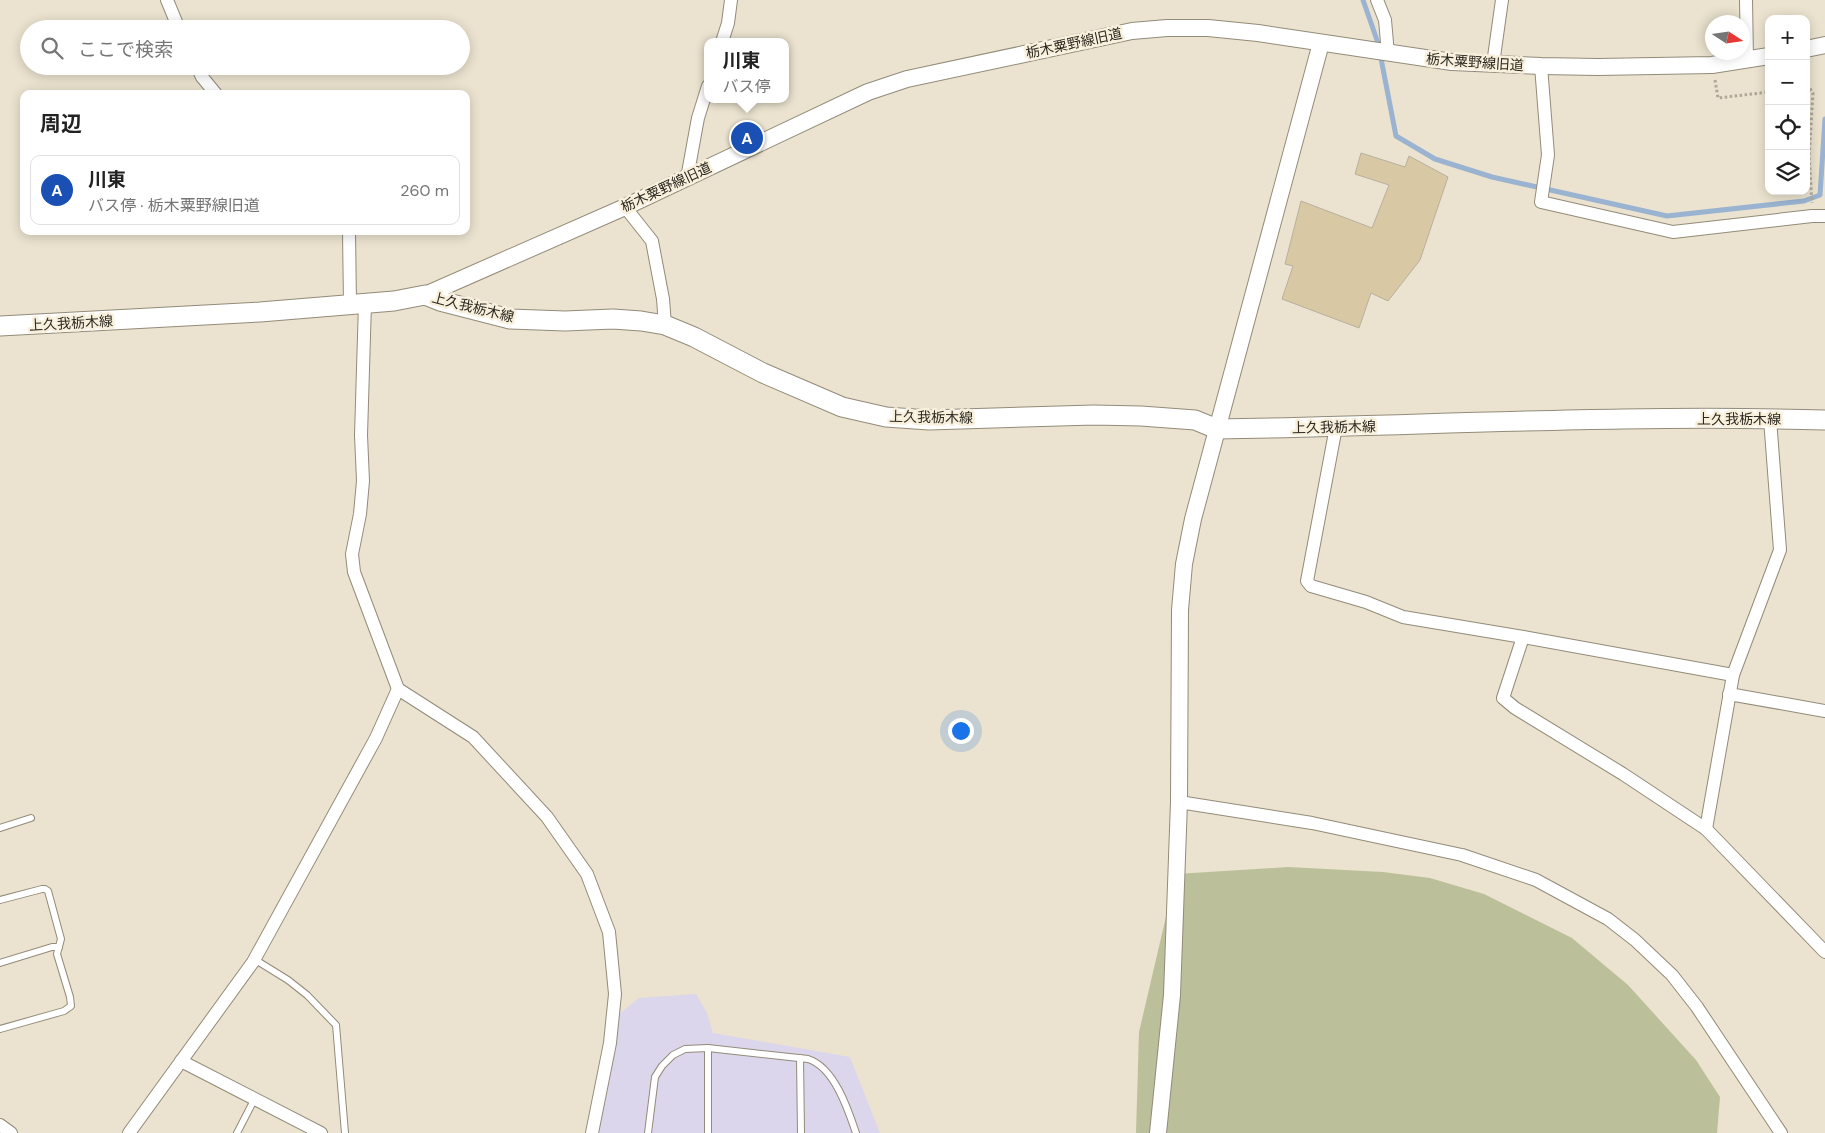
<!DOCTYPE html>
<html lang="ja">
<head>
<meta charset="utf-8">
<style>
	:root { --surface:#fff; --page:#f6f6f6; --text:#222; --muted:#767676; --line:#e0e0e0; --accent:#0f766e }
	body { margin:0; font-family:"DM Sans","Noto Sans JP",sans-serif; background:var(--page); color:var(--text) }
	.controls { position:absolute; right:15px; top:15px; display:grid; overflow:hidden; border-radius:10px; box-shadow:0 2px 12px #0003 }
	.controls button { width:45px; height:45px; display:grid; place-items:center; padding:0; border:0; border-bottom:1px solid var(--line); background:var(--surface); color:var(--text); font:25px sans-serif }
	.compass { position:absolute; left:1705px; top:15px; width:45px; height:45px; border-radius:50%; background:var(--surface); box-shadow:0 2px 12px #0003; rotate:102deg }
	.you { position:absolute; left:960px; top:730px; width:18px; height:18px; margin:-12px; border:4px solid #fff; border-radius:50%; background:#1a73e8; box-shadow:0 0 0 8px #1a73e833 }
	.badge { display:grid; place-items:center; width:32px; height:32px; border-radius:50%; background:var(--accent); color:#fff; font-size:16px; font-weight:700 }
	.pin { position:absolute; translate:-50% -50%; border:2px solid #fff; box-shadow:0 1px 5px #0006 }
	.popup { position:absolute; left:704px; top:38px; width:85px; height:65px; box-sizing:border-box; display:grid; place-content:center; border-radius:10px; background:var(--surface); filter:drop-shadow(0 1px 4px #0005); font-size:16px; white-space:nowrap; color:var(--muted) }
	.popup b { font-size:19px; color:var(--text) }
	.popup::after { content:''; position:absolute; left:50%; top:100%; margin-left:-10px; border:10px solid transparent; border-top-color:var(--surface) }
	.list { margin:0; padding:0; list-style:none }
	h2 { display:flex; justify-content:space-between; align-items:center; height:65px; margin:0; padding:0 20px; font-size:21px }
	h2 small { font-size:16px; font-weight:400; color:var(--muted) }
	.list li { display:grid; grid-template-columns:32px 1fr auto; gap:15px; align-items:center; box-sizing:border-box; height:70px; margin:0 10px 10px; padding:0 10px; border:1px solid var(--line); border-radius:10px }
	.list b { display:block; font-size:19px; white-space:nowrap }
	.list p { margin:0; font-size:16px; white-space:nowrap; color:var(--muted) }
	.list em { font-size:16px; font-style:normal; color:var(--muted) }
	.icon { flex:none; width:28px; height:28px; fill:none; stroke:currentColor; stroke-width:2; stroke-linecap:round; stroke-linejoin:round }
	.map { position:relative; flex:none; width:1825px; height:1133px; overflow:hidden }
	.search { position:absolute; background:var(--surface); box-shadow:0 2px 12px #0003; left:20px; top:20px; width:450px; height:55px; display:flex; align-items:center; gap:12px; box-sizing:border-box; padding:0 18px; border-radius:28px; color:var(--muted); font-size:19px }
	.panel { position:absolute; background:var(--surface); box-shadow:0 2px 12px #0003; left:20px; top:90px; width:450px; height:145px; border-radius:10px }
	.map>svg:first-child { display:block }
</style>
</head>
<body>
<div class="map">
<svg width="1825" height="1133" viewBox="0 0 1825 1133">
	<rect width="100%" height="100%" fill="#ebe3cf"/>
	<!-- commercial -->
	<polygon fill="#dbd6ec" points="696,994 707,1013 713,1033 850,1057 880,1133 598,1133 618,1015 639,998"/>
	<!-- green -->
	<polygon fill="#bbc09a" points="1288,867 1383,872 1430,878 1484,894 1572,938 1628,985 1696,1060 1720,1097 1717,1133 1136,1133 1139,1032 1176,874"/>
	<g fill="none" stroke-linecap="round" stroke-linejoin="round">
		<!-- stream -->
		<polyline stroke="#99b3d1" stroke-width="5" points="1363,0 1378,43 1396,136 1435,159 1492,177 1667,216 1804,201 1820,195 1825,119"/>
	</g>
	<!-- building -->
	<polygon fill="#d8c8a4" stroke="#b8b09e" points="1361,153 1405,167 1409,156 1448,177 1420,260 1388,301 1371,293 1359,328 1282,299 1293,266 1285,264 1301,201 1372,228 1389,185 1355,174"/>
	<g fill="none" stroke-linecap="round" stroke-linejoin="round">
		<!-- service casing -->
		<g stroke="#938b79" stroke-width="8">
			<g id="service">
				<polyline points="0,828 31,818"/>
				<polyline points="0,900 42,889 45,889 48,891 61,939 57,954 70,997 71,1006 64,1011 0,1029"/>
				<polyline points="254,959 288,980 307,995 336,1025 345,1133"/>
				<polyline points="0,963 52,947 59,947"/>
				<polyline points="800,1058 801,1133"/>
				<polyline points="237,1133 255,1098"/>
				<path d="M648 1133 655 1077 662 1066 673 1055 685 1049 708 1048 808 1059C834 1067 848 1109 856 1133"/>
				<polyline points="708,1133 708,1048"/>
			</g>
		</g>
		<!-- minor casing -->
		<g stroke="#938b79" stroke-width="14">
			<g id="minor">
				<polyline points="167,0 179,29"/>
				<polyline points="1377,0 1385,20 1388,54"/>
				<polyline points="1746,0 1747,59"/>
				<polyline points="722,42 728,23 731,0"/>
				<polyline points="1493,64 1502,0"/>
				<polyline points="197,66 202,77 216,94"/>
				<polyline points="1541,66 1548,155 1541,202 1673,232 1812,216 1825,216"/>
				<polyline points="687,178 698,118 708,86"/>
				<polyline points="625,207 652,241 663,299 665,325"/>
				<polyline points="349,231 350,305"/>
				<polyline points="365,303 361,435 363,481 360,514 352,554 354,572 398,689 473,737 547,817 587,874 609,932 615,994 610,1043 592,1133"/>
				<polyline points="1336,427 1307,581 1311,586 1366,602 1403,617 1523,637 1733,675"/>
				<polyline points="1523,637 1503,698 1515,708 1623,774 1706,829 1825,952"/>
				<polyline points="1729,694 1825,711"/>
				<polyline points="1179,802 1312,823 1462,855 1536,880 1608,919 1635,940 1672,975 1697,1007 1781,1133"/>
				<polyline points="1706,829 1733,675 1780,550 1770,419"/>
				<polyline points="181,1061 321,1133"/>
				<polyline points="0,1125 11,1133"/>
				<polyline points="129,1133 253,962 376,738 398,689"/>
			</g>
		</g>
		<!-- tertiary casing -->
		<g stroke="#938b79" stroke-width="18">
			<g id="tertiary">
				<polyline points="1806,49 1825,45"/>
				<polyline points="425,295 625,207 868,92 907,79 1132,31 1167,28 1208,28 1258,33 1452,62 1541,66 1598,67 1712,65 1769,56"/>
				<polyline points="1158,1133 1172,995 1179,802 1180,610 1184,564 1193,519 1321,43"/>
			</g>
		</g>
		<!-- secondary casing -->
		<g stroke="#938b79" stroke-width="21">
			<path id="secondary" d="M0 326 260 312 394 301 425 295 440 301 510 319 565 321 613 319 641 321 665 325 694 337 763 373 842 407 886 417 929 420 1094 415 1141 416 1195 420 1217 429C1420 426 1623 414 1825 420"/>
		</g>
		<!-- path -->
		<g stroke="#afa898" stroke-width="3" stroke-dasharray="2.5 2.5" stroke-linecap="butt">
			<polyline points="1715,80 1718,98 1769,92"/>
			<polyline points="1806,88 1809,87 1813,93 1809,157 1812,203"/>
		</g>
		<!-- service -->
		<use href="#service" stroke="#fff" stroke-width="6"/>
		<!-- minor -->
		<use href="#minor" stroke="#fff" stroke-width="12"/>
		<!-- tertiary -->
		<use href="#tertiary" stroke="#fff" stroke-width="16"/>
		<!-- secondary -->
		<use href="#secondary" stroke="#fff" stroke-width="19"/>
	</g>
	<g text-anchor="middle" stroke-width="5" stroke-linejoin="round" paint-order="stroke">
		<!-- street labels -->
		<g font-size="14" fill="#2c2921" stroke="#f8f0dc">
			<text transform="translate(1074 43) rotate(-12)" y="5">栃木粟野線旧道</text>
			<text transform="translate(1475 62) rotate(4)" y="5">栃木粟野線旧道</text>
			<text transform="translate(666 187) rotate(-25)" y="5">栃木粟野線旧道</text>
			<text transform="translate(473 307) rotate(14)" y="5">上久我栃木線</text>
			<text transform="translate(71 323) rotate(-3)" y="5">上久我栃木線</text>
			<text transform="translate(931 417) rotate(1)" y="5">上久我栃木線</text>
			<text x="1739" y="424">上久我栃木線</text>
			<text transform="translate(1334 427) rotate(-1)" y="5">上久我栃木線</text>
		</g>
	</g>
</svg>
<div class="controls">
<button>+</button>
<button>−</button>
<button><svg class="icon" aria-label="locate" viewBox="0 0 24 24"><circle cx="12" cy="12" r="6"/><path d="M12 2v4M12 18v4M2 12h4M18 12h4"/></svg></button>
<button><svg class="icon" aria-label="layers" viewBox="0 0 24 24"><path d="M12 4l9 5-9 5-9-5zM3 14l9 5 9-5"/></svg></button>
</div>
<svg class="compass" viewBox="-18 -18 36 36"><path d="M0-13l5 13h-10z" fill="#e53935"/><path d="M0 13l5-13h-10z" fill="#767676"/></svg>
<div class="you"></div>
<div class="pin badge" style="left:747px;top:138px;background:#1a4fb4">A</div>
<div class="popup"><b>川東</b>バス停</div>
<div class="search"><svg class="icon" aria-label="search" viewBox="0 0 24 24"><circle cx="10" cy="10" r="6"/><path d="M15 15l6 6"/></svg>ここで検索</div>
<section class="panel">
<h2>周辺<small></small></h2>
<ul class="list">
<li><span class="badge" style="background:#1a4fb4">A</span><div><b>川東</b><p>バス停 · 栃木粟野線旧道</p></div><em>260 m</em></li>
</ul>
</section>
</div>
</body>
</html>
